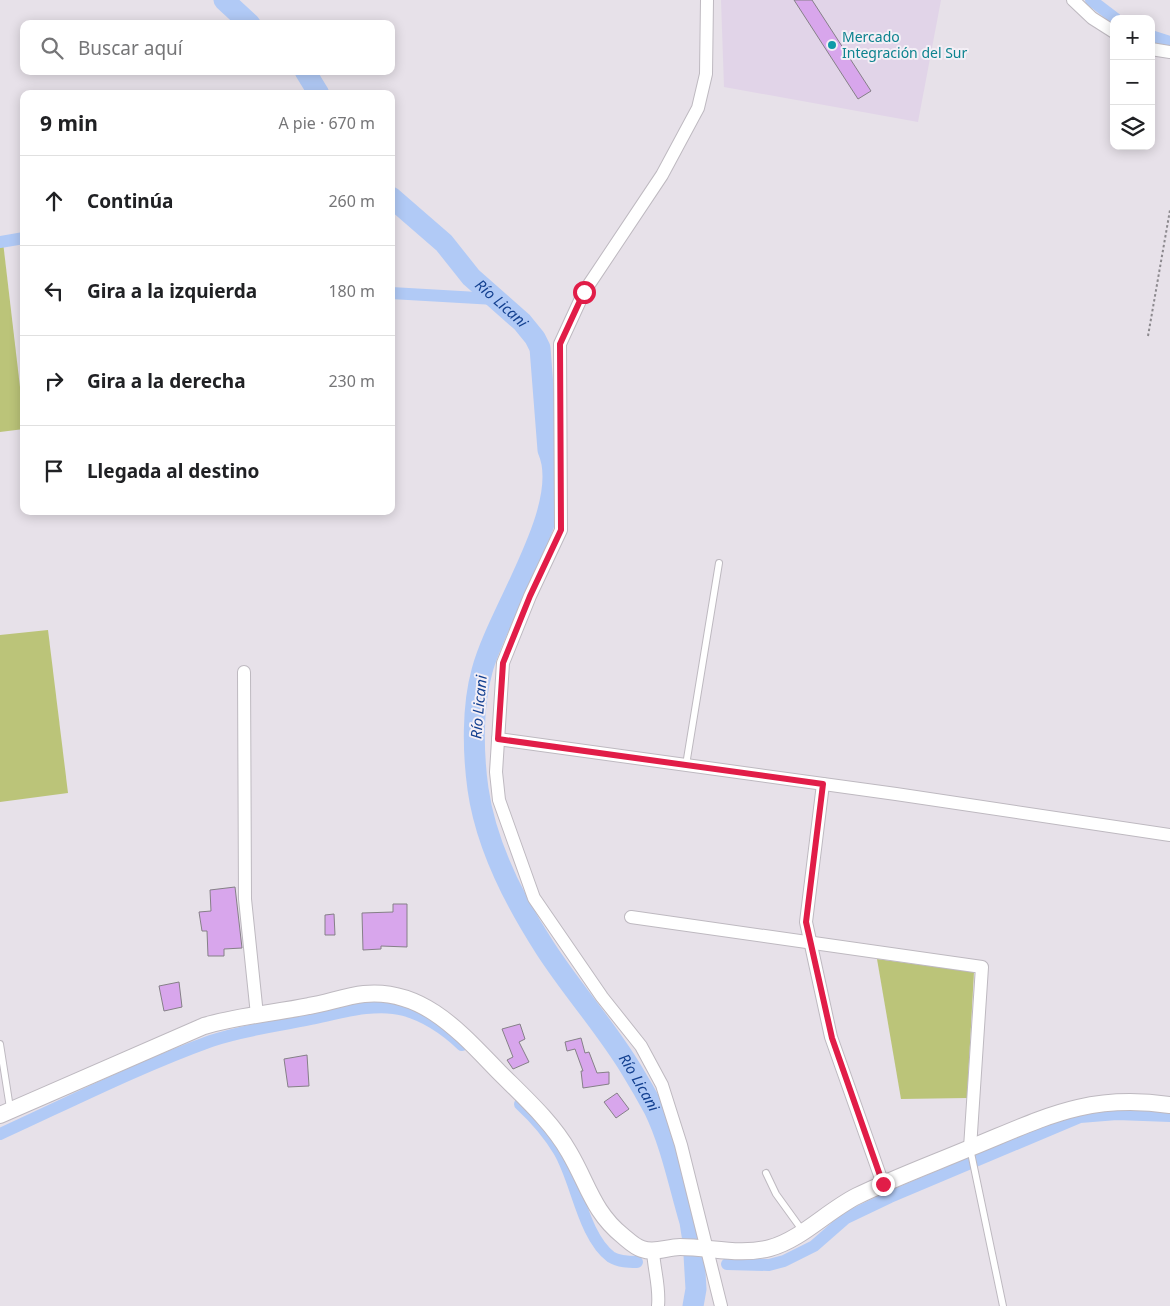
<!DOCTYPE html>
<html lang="es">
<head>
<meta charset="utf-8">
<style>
	:root { --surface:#fff; --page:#f6f6f6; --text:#202124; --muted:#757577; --line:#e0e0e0 }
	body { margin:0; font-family:"Noto Sans",sans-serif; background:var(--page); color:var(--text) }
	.controls { position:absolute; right:15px; top:15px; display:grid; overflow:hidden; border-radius:10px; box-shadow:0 2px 12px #0003 }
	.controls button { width:45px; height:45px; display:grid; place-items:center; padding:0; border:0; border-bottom:1px solid var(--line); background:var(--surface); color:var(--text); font:25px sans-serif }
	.stop { position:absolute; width:15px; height:15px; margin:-11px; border:4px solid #e11d48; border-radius:50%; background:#fff }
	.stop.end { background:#e11d48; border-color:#fff; box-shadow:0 1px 5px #0008 }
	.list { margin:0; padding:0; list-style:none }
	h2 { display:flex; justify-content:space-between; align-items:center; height:65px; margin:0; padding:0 20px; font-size:21px }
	h2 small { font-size:16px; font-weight:400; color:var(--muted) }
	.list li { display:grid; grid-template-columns:32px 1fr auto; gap:15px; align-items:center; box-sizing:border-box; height:90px; padding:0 20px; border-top:1px solid var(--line) }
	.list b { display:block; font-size:19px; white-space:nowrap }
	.list em { font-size:16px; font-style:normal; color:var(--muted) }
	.icon { flex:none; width:28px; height:28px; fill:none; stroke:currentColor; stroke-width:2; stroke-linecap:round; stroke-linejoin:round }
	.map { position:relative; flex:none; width:1170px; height:1306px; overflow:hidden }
	.search { position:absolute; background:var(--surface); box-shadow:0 2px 12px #0003; left:20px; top:20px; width:375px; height:55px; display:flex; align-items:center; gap:12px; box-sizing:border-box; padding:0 18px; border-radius:10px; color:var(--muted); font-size:19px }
	.panel { position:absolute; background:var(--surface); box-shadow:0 2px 12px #0003; left:20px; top:90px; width:375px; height:425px; border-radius:10px }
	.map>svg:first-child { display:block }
</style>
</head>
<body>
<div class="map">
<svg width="1170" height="1306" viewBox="0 0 1170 1306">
	<rect width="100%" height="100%" fill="#e7e1e9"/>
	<!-- commercial -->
	<polygon fill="#e1d4e8" points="721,0 941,0 918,122 724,87"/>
	<!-- green -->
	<g fill="#bbc479">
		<polygon points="0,242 3,242 24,421 24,429 0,432"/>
		<polygon points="48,630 68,793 0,802 0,635"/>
		<polygon points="877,959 974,972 967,1098 901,1099"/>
	</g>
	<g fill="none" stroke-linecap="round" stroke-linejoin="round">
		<!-- canal -->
		<g stroke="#b1caf6" stroke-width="12">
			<polyline points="1091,0 1116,19"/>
			<polyline points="1151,36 1170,42"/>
			<polyline points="0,242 24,238"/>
			<polyline points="391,293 495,299"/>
			<path d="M520 1104C534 1117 549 1134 559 1151 577 1181 583 1236 611 1257 619 1262 629 1262 637 1262"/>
			<path d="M0 1134C70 1102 139 1067 211 1041 243 1030 278 1026 311 1019 340 1013 375 1002 404 1010 426 1016 446 1030 462 1045"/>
			<polyline points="727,1264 769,1265 784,1261 814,1246 846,1218 890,1197 1080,1117 1117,1114 1170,1116"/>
		</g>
		<!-- river -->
		<g stroke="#b1caf6" stroke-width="21">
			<polyline points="224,0 250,24"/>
			<polyline points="305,71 319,94"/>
			<path id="s1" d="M391 197 444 243 471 277 522 322 535 338 540 348 548 450C573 507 498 610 482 671 472 707 473 753 478 789 486 846 514 900 545 948 572 990 605 1026 631 1069 639 1082 647 1096 654 1109 671 1144 679 1185 690 1222L693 1241"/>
			<polyline points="693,1306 696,1289 694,1255"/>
		</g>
	</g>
	<!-- building -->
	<g fill="#d8a6ec" stroke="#858087">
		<polygon points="794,0 812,0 871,91 858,99"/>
		<polygon points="235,887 242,948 224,949 224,956 208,956 207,931 202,931 199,912 211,911 210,890"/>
		<polygon points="393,904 407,904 407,947 381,946 381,949 363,950 362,913 393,912"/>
		<polygon points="334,914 335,935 325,935 325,915"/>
		<polygon points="179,982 182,1007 164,1011 159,986"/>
		<polygon points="520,1024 525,1039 519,1042 529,1062 513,1069 507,1060 513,1057 502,1029"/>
		<polygon points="581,1038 585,1053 589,1052 597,1073 609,1072 609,1084 583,1088 581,1071 583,1071 575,1049 567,1051 565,1042"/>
		<polygon points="307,1055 309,1086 288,1087 284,1059"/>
		<polygon points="617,1093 629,1109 616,1118 604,1102"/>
	</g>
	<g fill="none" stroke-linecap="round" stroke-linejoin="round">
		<!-- service casing -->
		<g stroke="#beb9c0" stroke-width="8">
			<g id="service">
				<polyline points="686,765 719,563"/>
				<polyline points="0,1044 10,1108"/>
				<polyline points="970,1148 1003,1306"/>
				<polyline points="766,1173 776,1194 802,1230"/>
			</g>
		</g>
		<!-- minor casing -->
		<g stroke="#beb9c0" stroke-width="14">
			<g id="minor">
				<polyline points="707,0 706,74 698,108 662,175 584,292 560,344 561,530 530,596 503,663 496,772 499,800 534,898 602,997 641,1046 662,1085 681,1145 721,1306"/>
				<polyline points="1073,0 1092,18 1114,32"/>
				<polyline points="1151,49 1170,52"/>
				<polyline points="244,672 245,899 257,1015"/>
				<polyline points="498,739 896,794 1170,835"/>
				<polyline points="823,784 806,922 831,1037 883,1184"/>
				<polyline points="631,917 982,967 970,1148"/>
				<path d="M653 1251C654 1270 660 1287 658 1306"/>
			</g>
		</g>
		<!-- tertiary casing -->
		<g stroke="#beb9c0" stroke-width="18">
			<path id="tertiary" d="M0 1115 204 1026C238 1016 274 1013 309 1006 327 1003 346 996 364 994 423 988 461 1033 499 1072 524 1097 552 1122 569 1152 588 1184 593 1212 623 1236 629 1241 635 1247 642 1249 655 1254 667 1247 680 1247 711 1247 739 1256 770 1248 802 1239 827 1211 857 1196 894 1178 932 1164 970 1148 1044 1118 1087 1093 1170 1105"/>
		</g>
		<!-- path -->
		<polyline stroke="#8c898e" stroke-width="2" stroke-dasharray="2.5 2.5" stroke-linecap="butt" points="1148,336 1170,210"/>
		<!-- service -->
		<use href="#service" stroke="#fff" stroke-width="6"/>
		<!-- minor -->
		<use href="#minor" stroke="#fff" stroke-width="12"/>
		<!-- tertiary -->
		<use href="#tertiary" stroke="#fff" stroke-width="16"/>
	</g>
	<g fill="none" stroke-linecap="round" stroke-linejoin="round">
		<!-- route -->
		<polyline stroke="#e11d48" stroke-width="6" points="584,292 560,344 561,530 530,596 503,663 498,739 823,784 806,922 832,1038 883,1184"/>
	</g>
	<!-- markers -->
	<circle fill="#0f9aa8" stroke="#f4eff6" stroke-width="2" cx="832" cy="45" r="5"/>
	<g text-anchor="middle" stroke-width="4" stroke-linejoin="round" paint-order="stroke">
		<!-- culture labels -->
		<g font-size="14" fill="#0d838f" stroke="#f4eff6" text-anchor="start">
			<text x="842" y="42">Mercado<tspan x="842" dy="16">Integración del Sur</tspan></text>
		</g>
		<!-- water labels -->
		<g font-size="15" font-style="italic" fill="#134090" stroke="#f4eff6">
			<text dy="5" stroke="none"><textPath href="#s1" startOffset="154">Río Licani</textPath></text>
			<text transform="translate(479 707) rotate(-85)" y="5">Río Licani</text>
			<text dy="5" stroke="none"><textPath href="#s1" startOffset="1008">Río Licani</textPath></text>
		</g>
	</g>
</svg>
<div class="controls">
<button>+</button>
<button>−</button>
<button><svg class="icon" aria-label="layers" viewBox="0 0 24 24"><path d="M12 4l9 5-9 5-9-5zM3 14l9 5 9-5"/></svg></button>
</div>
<div class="stop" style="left:584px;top:292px"></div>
<div class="stop end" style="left:883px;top:1184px"></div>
<div class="search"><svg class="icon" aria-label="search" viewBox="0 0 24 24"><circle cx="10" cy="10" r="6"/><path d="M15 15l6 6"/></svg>Buscar aquí</div>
<section class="panel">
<h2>9 min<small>A pie · 670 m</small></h2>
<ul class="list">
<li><svg class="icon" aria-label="ahead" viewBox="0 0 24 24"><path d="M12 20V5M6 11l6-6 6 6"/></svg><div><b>Continúa</b></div><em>260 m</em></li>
<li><svg class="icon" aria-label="left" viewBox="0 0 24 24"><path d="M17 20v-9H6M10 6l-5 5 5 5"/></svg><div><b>Gira a la izquierda</b></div><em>180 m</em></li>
<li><svg class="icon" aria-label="right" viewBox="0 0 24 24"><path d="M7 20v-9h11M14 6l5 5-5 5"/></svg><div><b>Gira a la derecha</b></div><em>230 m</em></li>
<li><svg class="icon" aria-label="arrive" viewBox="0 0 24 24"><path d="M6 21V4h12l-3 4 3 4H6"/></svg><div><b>Llegada al destino</b></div></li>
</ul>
</section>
</div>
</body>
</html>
